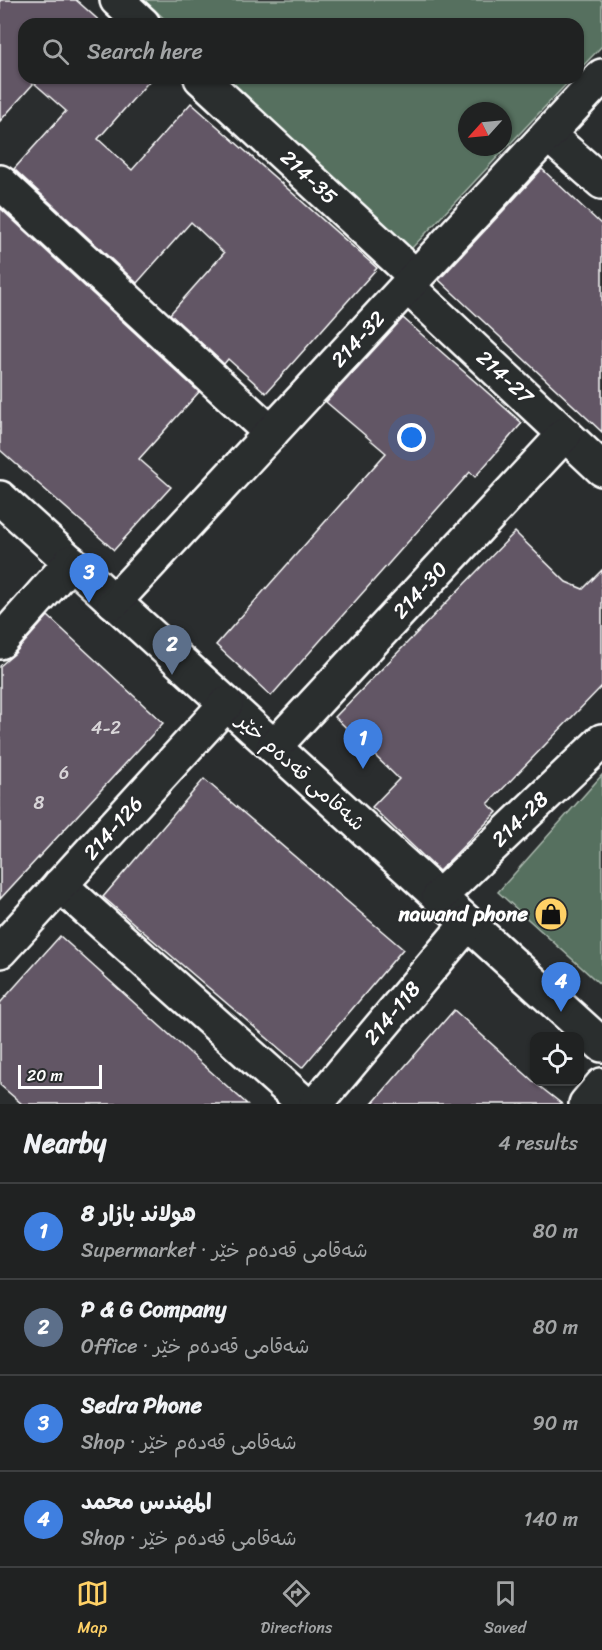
<!DOCTYPE html>
<html lang="en">
<head>
<meta charset="utf-8">
<style>
	:root { --surface:#202222; --page:#282a2a; --text:#f1f3f6; --muted:#a2a4a5; --line:#3d3f40; --accent:#ffd166 }
	body { margin:0; font-family:Sriracha,"Playpen Sans Arabic",sans-serif; background:var(--page); color:var(--text) }
	.controls { position:absolute; right:18px; bottom:18px; display:grid; overflow:hidden; border-radius:12px; box-shadow:0 2px 4px #0004 }
	.controls button { width:54px; height:54px; display:grid; place-items:center; padding:0; border:0; border-bottom:2px solid var(--line); background:var(--surface); color:var(--text); font:30px sans-serif }
	.compass { position:absolute; left:458px; top:102px; width:54px; height:54px; border-radius:50%; background:var(--surface); box-shadow:0 2px 4px #0004; rotate:243deg }
	.scale { position:absolute; left:18px; bottom:15px; width:84px; box-sizing:border-box; padding-left:6px; border:3px solid #fff; border-top:0; font-size:16px; line-height:21px; white-space:nowrap; color:#fff; -webkit-text-stroke:4px #2a2d2e; paint-order:stroke }
	.you { position:absolute; left:412px; top:438px; width:21px; height:21px; margin:-15px; border:4px solid #fff; border-radius:50%; background:#1a73e8; box-shadow:0 0 0 9px #1a73e833 }
	.badge { display:grid; place-items:center; width:39px; height:39px; border-radius:50%; background:var(--accent); color:#fff; font-size:20px; font-weight:700 }
	.pin { position:absolute; translate:-50% -50px; filter:drop-shadow(0 2px 3px #0008) }
	.pin::after { content:''; position:absolute; top:32px; width:21px; height:18px; background:inherit; clip-path:polygon(0 0,100% 0,50% 100%) }
	.list { margin:0; padding:0; list-style:none }
	h2 { display:flex; justify-content:space-between; align-items:center; height:78px; margin:0; padding:0 24px; font-size:26px }
	h2 small { font-size:20px; font-weight:400; color:var(--muted) }
	.list li { display:grid; grid-template-columns:39px 1fr auto; gap:18px; align-items:center; box-sizing:border-box; height:96px; padding:0 24px; border-top:2px solid var(--line) }
	.list b { display:block; font-size:22px; white-space:nowrap }
	.list p { margin:0; font-size:20px; white-space:nowrap; color:var(--muted) }
	.list em { font-size:20px; font-style:normal; color:var(--muted) }
	.icon { flex:none; width:33px; height:33px; fill:none; stroke:currentColor; stroke-width:2; stroke-linecap:round; stroke-linejoin:round }
	.map { position:relative; flex:none; width:602px; height:1104px; overflow:hidden }
	.search { position:absolute; background:var(--surface); box-shadow:0 2px 4px #0004; left:18px; right:18px; top:18px; height:66px; display:flex; align-items:center; gap:15px; box-sizing:border-box; padding:0 21px; border-radius:18px; color:var(--muted); font-size:22px }
	.sheet { height:462px; background:var(--surface) }
	nav { display:flex; justify-content:space-around; align-items:center; box-sizing:border-box; height:84px; border-top:2px solid var(--line); background:var(--surface); font-size:16px; color:var(--muted) }
	nav a { display:grid; justify-items:center; gap:3px }
	nav .on { color:var(--accent) }
	.map>svg:first-child { display:block }
</style>
</head>
<body>
<div class="map">
<svg width="602" height="1104" viewBox="0 0 602 1104">
	<rect width="100%" height="100%" fill="#2a2d2e"/>
	<filter id="ink" filterUnits="userSpaceOnUse"><feTurbulence type="fractalNoise" baseFrequency=".0167" numOctaves="2"/><feDisplacementMap in="SourceGraphic" scale="12" xChannelSelector="R" yChannelSelector="G"/><feConvolveMatrix kernelMatrix="1 2 1 2 8 2 1 2 1" color-interpolation-filters="sRGB"/></filter>
	<g filter="url(#ink)">
		<!-- green -->
		<g fill="#56705e" stroke="#aab8ae" stroke-width="1.5" fill-rule="evenodd">
			<polygon points="144,0 602,0 602,46 578,71 578,24 170,24"/>
			<path d="M227 78H572L411 249ZM467 111H503V147H467Z"/>
			<polygon points="602,775 602,986 498,892"/>
		</g>
		<!-- building -->
		<g fill="#625765" stroke="#fff" stroke-width="1.5">
			<polygon points="0,0 76,0 103,24 24,24 24,78 152,78 98,139 132,170 191,103 377,268 266,393 228,359 224,364 170,314 224,253 191,222 137,283 14,169 66,111 34,83 0,121"/>
			<polygon points="542,169 602,225 602,432 439,280"/>
			<polygon points="0,208 199,392 139,459 171,487 114,550 0,450"/>
			<polygon points="403,318 522,423 475,477 470,472 271,696 216,645 386,453 326,402"/>
			<polygon points="515,532 566,582 583,589 602,570 602,686 488,804 497,812 439,871 372,807 399,779 335,717"/>
			<polygon points="48,616 163,723 0,899 0,666 14,654"/>
			<polygon points="204,779 403,949 302,1068 103,897"/>
			<polygon points="60,936 171,1036 247,1104 22,1104 0,1085 0,1003"/>
			<polygon points="454,1010 534,1082 562,1104 372,1104"/>
		</g>
		<g fill="none" stroke-linecap="round" stroke-linejoin="round">
			<!-- minor casing -->
			<g stroke="#fff" stroke-width="38">
				<g id="minor">
					<polyline points="117,0 143,24"/>
					<polyline points="201,78 416,277"/>
					<polyline points="548,135 602,182"/>
					<polyline points="0,182 271,433"/>
					<polyline points="407,286 602,469"/>
					<polyline points="0,498 602,1045"/>
					<polyline points="114,602 602,76"/>
					<polyline points="0,642 71,562"/>
					<polyline points="274,747 565,434"/>
					<polyline points="60,885 305,1104"/>
					<polyline points="439,897 602,741"/>
					<polyline points="0,951 226,704"/>
					<polyline points="316,1104 468,923"/>
					<polyline points="586,1104 602,1085"/>
				</g>
			</g>
			<!-- minor -->
			<use href="#minor" stroke="#2a2d2e" stroke-width="33"/>
		</g>
	</g>
	<!-- icons -->
	<defs>
		<g id="shop-disc" transform="scale(1.725)"><circle r="9.5" fill="#ffd166" stroke="#2a2d2e"/><path d="M-5-2.5h2.3a2.7 3.5 0 0 1 5.4 0H5L5.5 6h-11ZM-1.5-2.5h3a1.5 2.3 0 0 0-3 0Z" fill="#111"/></g>
	</defs>
	<g fill-rule="evenodd">
		<use href="#shop-disc" x="551" y="914"/>
	</g>
	<g text-anchor="middle" stroke-width="4.5" stroke-linejoin="round" paint-order="stroke">
		<!-- number labels -->
		<g font-size="18" fill="#d8d5d8">
			<text x="106" y="734">4-2</text>
			<text x="64" y="779">6</text>
			<text x="39" y="809">8</text>
		</g>
		<!-- street labels -->
		<g font-size="21" fill="#fff" stroke="#2a2d2e">
			<text transform="translate(309 177) rotate(43)" y="7">214-35</text>
			<text transform="translate(358 339) rotate(-47)" y="7">214-32</text>
			<text transform="translate(505 377) rotate(43)" y="7">214-27</text>
			<text transform="translate(420 590) rotate(-47)" y="7">214-30</text>
			<text transform="translate(301 772) rotate(42)" y="7">شەقامی قەدەم خێر</text>
			<text transform="translate(520 819) rotate(-44)" y="7">214-28</text>
			<text transform="translate(113 828) rotate(-48)" y="7">214-126</text>
			<text transform="translate(392 1013) rotate(-50)" y="7">214-118</text>
		</g>
		<!-- poi labels -->
		<g font-size="21" font-weight="bold" fill="#fff" stroke="#2a2d2e" text-anchor="end">
			<text x="528" y="921">nawand phone</text>
		</g>
	</g>
</svg>
<div class="controls">
<button><svg class="icon" aria-label="locate" viewBox="0 0 24 24"><circle cx="12" cy="12" r="6"/><path d="M12 2v4M12 18v4M2 12h4M18 12h4"/></svg></button>
</div>
<svg class="compass" viewBox="-18 -18 36 36"><path d="M0-13l5 13h-10z" fill="#e53935"/><path d="M0 13l5-13h-10z" fill="#a2a4a5"/></svg>
<div class="scale">20 m</div>
<div class="you"></div>
<div class="pin badge" style="left:363px;top:769px;background:#3f7fe0">1</div>
<div class="pin badge" style="left:172px;top:675px;background:#5c6f8a">2</div>
<div class="pin badge" style="left:89px;top:603px;background:#3f7fe0">3</div>
<div class="pin badge" style="left:561px;top:1012px;background:#3f7fe0">4</div>
<div class="search"><svg class="icon" aria-label="search" viewBox="0 0 24 24"><circle cx="10" cy="10" r="6"/><path d="M15 15l6 6"/></svg>Search here</div>
</div>
<section class="sheet">
<h2>Nearby<small>4 results</small></h2>
<ul class="list">
<li><span class="badge" style="background:#3f7fe0">1</span><div><b>هولاند بازار 8</b><p>Supermarket · شەقامی قەدەم خێر</p></div><em>80 m</em></li>
<li><span class="badge" style="background:#5c6f8a">2</span><div><b>P &amp; G Company</b><p>Office · شەقامی قەدەم خێر</p></div><em>80 m</em></li>
<li><span class="badge" style="background:#3f7fe0">3</span><div><b>Sedra Phone</b><p>Shop · شەقامی قەدەم خێر</p></div><em>90 m</em></li>
<li><span class="badge" style="background:#3f7fe0">4</span><div><b>المهندس محمد</b><p>Shop · شەقامی قەدەم خێر</p></div><em>140 m</em></li>
</ul>
</section>
<nav>
<a class="on"><svg class="icon" aria-label="map" viewBox="0 0 24 24"><path d="M3 6l6-2 6 2 6-2v14l-6 2-6-2-6 2zM9 4v14M15 6v14"/></svg>Map</a>
<a><svg class="icon" aria-label="directions" viewBox="0 0 24 24"><path d="M12 3l9 9-9 9-9-9zM9 14v-3h6M13 9l2 2-2 2"/></svg>Directions</a>
<a><svg class="icon" aria-label="saved" viewBox="0 0 24 24"><path d="M7 4h10v16l-5-4-5 4z"/></svg>Saved</a>
</nav>
</body>
</html>
